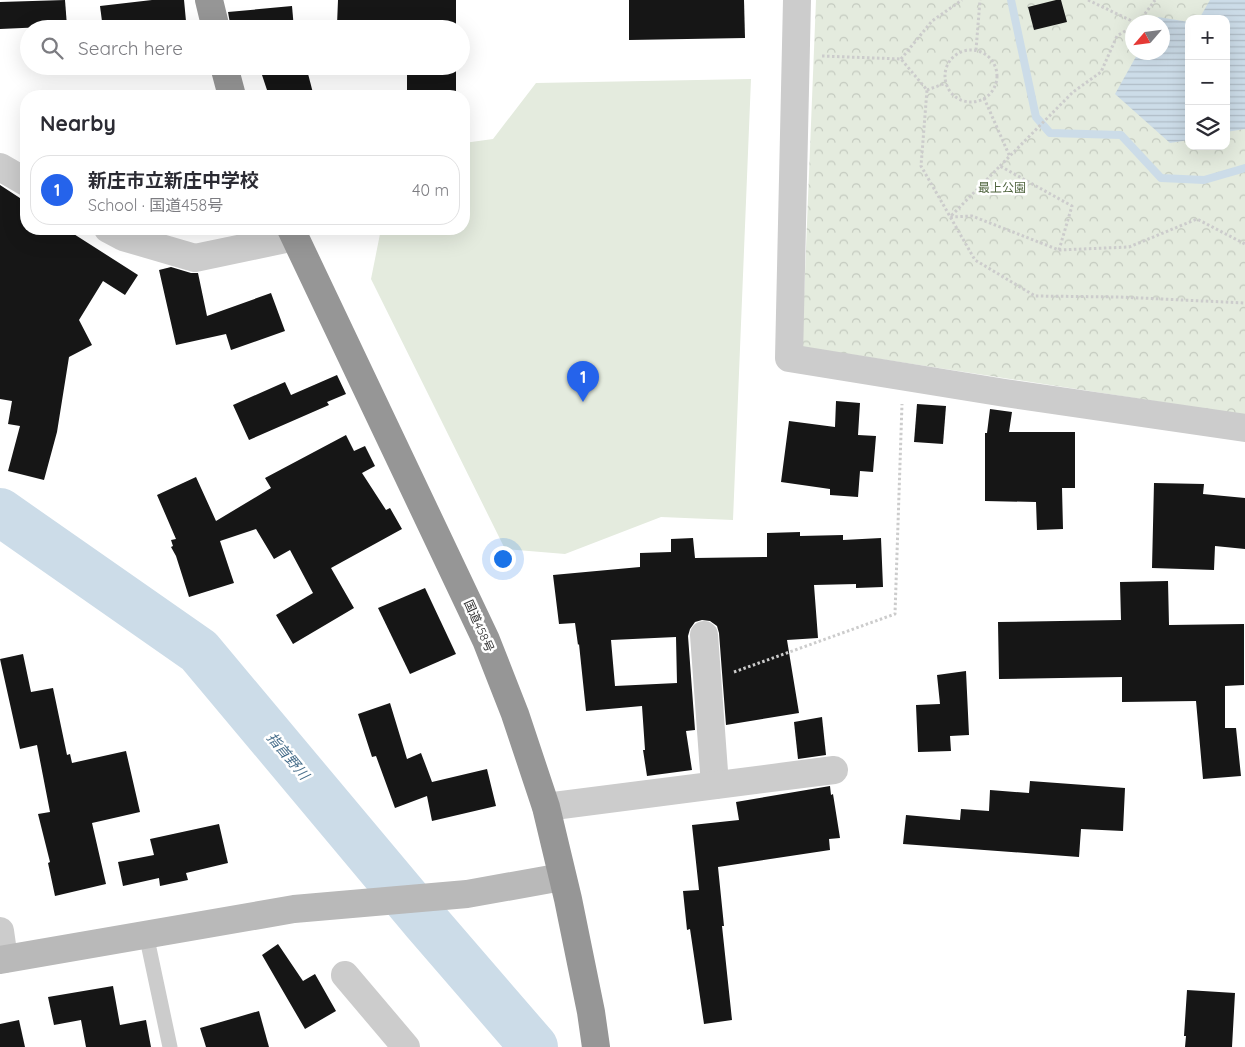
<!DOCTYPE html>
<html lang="en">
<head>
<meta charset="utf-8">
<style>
	:root { --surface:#fff; --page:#f7f7f7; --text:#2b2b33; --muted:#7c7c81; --line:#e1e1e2; --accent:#2563eb }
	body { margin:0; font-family:Quicksand,"Noto Sans JP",sans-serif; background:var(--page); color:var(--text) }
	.controls { position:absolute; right:15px; top:15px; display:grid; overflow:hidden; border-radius:10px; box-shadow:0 5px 20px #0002 }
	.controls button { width:45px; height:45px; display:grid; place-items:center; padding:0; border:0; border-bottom:1px solid var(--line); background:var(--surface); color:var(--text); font:25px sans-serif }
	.compass { position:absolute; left:1125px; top:15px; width:45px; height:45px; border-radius:50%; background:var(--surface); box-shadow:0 5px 20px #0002; rotate:242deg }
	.you { position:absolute; left:502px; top:558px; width:18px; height:18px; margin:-12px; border:4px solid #fff; border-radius:50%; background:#1a73e8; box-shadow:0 0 0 8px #1a73e833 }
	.badge { display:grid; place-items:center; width:32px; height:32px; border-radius:50%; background:var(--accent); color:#fff; font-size:16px; font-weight:700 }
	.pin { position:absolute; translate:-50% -41px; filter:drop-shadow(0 1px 2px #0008) }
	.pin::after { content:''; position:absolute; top:26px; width:18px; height:15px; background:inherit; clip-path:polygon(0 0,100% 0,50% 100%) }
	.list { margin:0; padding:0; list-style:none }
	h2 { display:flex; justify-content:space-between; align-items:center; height:65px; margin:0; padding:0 20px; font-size:21px }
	h2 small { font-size:16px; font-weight:400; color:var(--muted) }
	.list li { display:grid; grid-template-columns:32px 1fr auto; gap:15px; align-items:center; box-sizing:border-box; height:70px; margin:0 10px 10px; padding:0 10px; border:1px solid var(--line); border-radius:20px }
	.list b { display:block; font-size:19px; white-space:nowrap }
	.list p { margin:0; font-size:16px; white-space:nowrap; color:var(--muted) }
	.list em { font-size:16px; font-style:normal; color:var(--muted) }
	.icon { flex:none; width:28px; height:28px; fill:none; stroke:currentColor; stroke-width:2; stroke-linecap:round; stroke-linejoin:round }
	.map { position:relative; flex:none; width:1245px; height:1047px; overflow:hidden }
	.search { position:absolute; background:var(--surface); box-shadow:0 5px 20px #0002; left:20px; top:20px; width:450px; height:55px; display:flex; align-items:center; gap:12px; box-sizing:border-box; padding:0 18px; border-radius:28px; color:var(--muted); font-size:19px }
	.panel { position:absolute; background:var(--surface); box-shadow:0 5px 20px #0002; left:20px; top:90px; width:450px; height:145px; border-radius:20px }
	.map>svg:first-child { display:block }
</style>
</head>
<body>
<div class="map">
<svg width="1245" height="1047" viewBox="0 0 1245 1047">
	<defs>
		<pattern id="park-crowns" width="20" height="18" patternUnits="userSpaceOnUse" patternTransform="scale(1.25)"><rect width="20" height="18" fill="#e4ebde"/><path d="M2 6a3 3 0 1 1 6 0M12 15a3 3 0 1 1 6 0" fill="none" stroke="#c4cabf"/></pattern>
		<pattern id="water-rules" width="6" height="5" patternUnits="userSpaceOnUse" patternTransform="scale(1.25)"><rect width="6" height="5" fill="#ccdce8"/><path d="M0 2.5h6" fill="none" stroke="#b0bdc7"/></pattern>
	</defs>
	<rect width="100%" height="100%" fill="#fff"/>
	<!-- park -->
	<path fill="url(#park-crowns)" fill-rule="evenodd" d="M816 0H1245V415L802 347ZM1189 19H1226V146H1189ZM1132 22H1162V52H1132Z"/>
	<!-- pitch -->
	<polygon fill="#e4ebde" points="751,79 733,520 661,517 565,554 505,549 371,279 381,229 464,229 464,143 493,139 536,83"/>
	<!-- water -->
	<g fill="url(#water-rules)">
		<polygon points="1210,0 1245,0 1245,129 1226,132 1226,19 1199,19"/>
		<polygon points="1158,17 1189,22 1189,140 1170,143 1115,94 1138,53 1162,52 1162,22 1154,22"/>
	</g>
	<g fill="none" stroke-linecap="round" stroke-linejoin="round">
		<!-- stream -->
		<polyline stroke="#ccdce8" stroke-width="8" points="1011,0 1036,117 1050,133 1121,135 1161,178 1204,180 1245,168"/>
		<!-- river -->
		<polyline stroke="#ccdce8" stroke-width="48" points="0,512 199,651 426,922 534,1047"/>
	</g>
	<!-- building -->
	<g fill="#161616" fill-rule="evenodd">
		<polygon points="65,0 67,26 0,29 0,2"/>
		<polygon points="152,0 184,0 186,21 124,29 103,29 100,6"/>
		<polygon points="338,0 456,0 456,29 407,29 407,27 337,25"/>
		<polygon points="629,0 744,0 745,38 629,40"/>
		<polygon points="1056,0 1061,0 1067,22 1034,30 1028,7"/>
		<polygon points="292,6 294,29 231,29 228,12"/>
		<polygon points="291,66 306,66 313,93 301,96 269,96 262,75"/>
		<rect x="407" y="66" width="49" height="30"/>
		<polygon points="0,185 26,202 26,229 66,229 138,275 125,295 103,281 79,320 92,345 69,357 57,432 44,480 8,471 20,426 8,424 12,401 0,399"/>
		<polygon points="171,267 191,273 198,273 207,316 271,293 285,331 231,350 226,334 176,345 159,270"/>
		<polygon points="337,375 346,394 327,402 329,405 249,440 233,405 285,382 291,395"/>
		<polygon points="836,401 860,403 858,435 876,436 873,472 860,471 858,497 830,495 830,489 781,482 789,421 835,427"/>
		<polygon points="917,404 946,406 943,444 914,442"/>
		<polygon points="990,409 1012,412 1009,432 1075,432 1075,488 1062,488 1063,529 1037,530 1036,502 985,501 985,433 987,433"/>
		<polygon points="346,435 354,451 365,446 375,466 362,473 386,510 390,508 402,529 331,568 354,608 293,644 276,615 313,593 290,550 274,559 256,529 220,541 234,583 189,597 176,556 171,547 173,546 171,540 176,539 157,495 196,477 216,521 271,488 265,478"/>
		<polygon points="1154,483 1204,484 1203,494 1245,498 1245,549 1215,546 1214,570 1152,568"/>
		<path d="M800 532V536L843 535V540L881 538 883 587 856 588V584L814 585 818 638 787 640 799 713 726 725 719 633 717 626 710 621 702 620 695 622 690 629 688 636 695 730 686 731 692 770 647 776 643 750H645L642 706 586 711 579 644 578 645 575 623 559 624 553 575 640 567V553L671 552V539L693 538 695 558 767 557V533ZM676 637 677 683 615 686 611 640Z"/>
		<polygon points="1168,581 1169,625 1244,624 1244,685 1225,686 1225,728 1236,728 1241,776 1203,779 1196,701 1122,702 1122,677 999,679 998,622 1121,620 1120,582"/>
		<polygon points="425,588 456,654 410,674 378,608"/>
		<polygon points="23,654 31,692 53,688 67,755 70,754 72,763 126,751 140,812 92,823 106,884 55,896 48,863 50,862 38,814 50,812 37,745 20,749 0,659"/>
		<polygon points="966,671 969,735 950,736 951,751 918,752 916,705 940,704 937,675"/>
		<polygon points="390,703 407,759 421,753 432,782 487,769 496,806 432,821 427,796 395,808 376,756 372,757 358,714"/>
		<polygon points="822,717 826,755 798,759 794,722"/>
		<polygon points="1030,781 1125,788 1123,831 1081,829 1079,857 903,844 906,815 960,820 961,809 989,811 990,790 1029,793"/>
		<polygon points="830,786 831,795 833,794 840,838 829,839 830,850 718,867 724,926 722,926 732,1020 704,1024 690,929 687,930 683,891 699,890 692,825 739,820 736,802"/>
		<polygon points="219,824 228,863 186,873 188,880 160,886 159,878 123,886 118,862 154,855 150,839"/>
		<polygon points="278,944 303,981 315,974 336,1011 305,1029 262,955"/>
		<polygon points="113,986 120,1025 146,1020 151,1047 86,1047 81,1020 54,1025 48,997"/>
		<polygon points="1187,990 1235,993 1232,1047 1185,1047 1186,1036 1184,1036"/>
		<polygon points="259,1011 269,1047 206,1047 200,1028"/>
		<polygon points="19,1020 25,1047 0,1047 0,1024"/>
	</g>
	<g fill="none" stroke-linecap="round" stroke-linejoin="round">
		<!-- path -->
		<g stroke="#ccc" stroke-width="3" stroke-dasharray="2.5 2.5" stroke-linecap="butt">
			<polyline points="1088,0 1134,22"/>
			<polyline points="1139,22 1155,0"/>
			<circle cx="971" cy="76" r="26"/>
			<polyline points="976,50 980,0"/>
			<polyline points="822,56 901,59 927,90 921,166 975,260 1035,296 1120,297 1245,303"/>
			<polyline points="901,59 932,21 962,0"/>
			<polyline points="927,90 946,83"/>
			<polyline points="984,98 1010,157"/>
			<polyline points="1000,166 1073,92 1101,72 1117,36 1132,27"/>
			<polyline points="1059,250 1072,206 1000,166 950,217 972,216 1059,250 1129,247 1197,219 1245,244"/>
			<polyline points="734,672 895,614 902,404"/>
		</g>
		<!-- lane -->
		<polyline stroke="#ccc" stroke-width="15" points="146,934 170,1047"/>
		<!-- street -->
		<g stroke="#ccc" stroke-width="28">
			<polyline points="797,0 789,358 1005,393 1245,428"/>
			<polyline points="0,167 26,182"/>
			<polyline points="108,229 123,237 195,258 295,237"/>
			<polyline points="704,635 715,785"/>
			<polyline points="546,807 834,770"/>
			<polyline points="0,931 4,959"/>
			<polyline points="345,975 406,1047"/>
		</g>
		<!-- secondary -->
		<polyline stroke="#b9b9b9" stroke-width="28" points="0,960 294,909 467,894 562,877"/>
		<!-- highway -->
		<g stroke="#969696" stroke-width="28">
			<polyline points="209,0 216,29"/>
			<polyline points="224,66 232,96"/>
			<polyline points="291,229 486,640 515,714 546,807 568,899 591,1012 596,1047"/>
		</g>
	</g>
	<g text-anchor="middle" stroke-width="5" stroke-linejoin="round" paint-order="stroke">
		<!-- park labels -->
		<g font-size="12" fill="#516640" stroke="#fff">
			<text x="1002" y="192">最上公園</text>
		</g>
		<!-- street labels -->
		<g font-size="12" fill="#2f2f2f" stroke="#fff">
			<text transform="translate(479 626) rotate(66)" y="4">国道458号</text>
		</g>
		<!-- water labels -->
		<g font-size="14" font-style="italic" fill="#456c89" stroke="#fff">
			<text transform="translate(288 756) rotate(50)" y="5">指首野川</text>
		</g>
	</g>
</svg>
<div class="controls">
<button>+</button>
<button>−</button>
<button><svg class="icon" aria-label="layers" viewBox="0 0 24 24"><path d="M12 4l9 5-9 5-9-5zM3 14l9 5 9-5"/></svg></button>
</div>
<svg class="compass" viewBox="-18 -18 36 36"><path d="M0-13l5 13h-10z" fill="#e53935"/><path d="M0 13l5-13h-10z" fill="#7c7c81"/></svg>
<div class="you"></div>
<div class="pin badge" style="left:583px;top:402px">1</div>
<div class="search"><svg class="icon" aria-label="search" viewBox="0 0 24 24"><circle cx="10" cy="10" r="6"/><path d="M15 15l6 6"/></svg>Search here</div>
<section class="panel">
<h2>Nearby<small></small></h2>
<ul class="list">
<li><span class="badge">1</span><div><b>新庄市立新庄中学校</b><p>School · 国道458号</p></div><em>40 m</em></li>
</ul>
</section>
</div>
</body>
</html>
